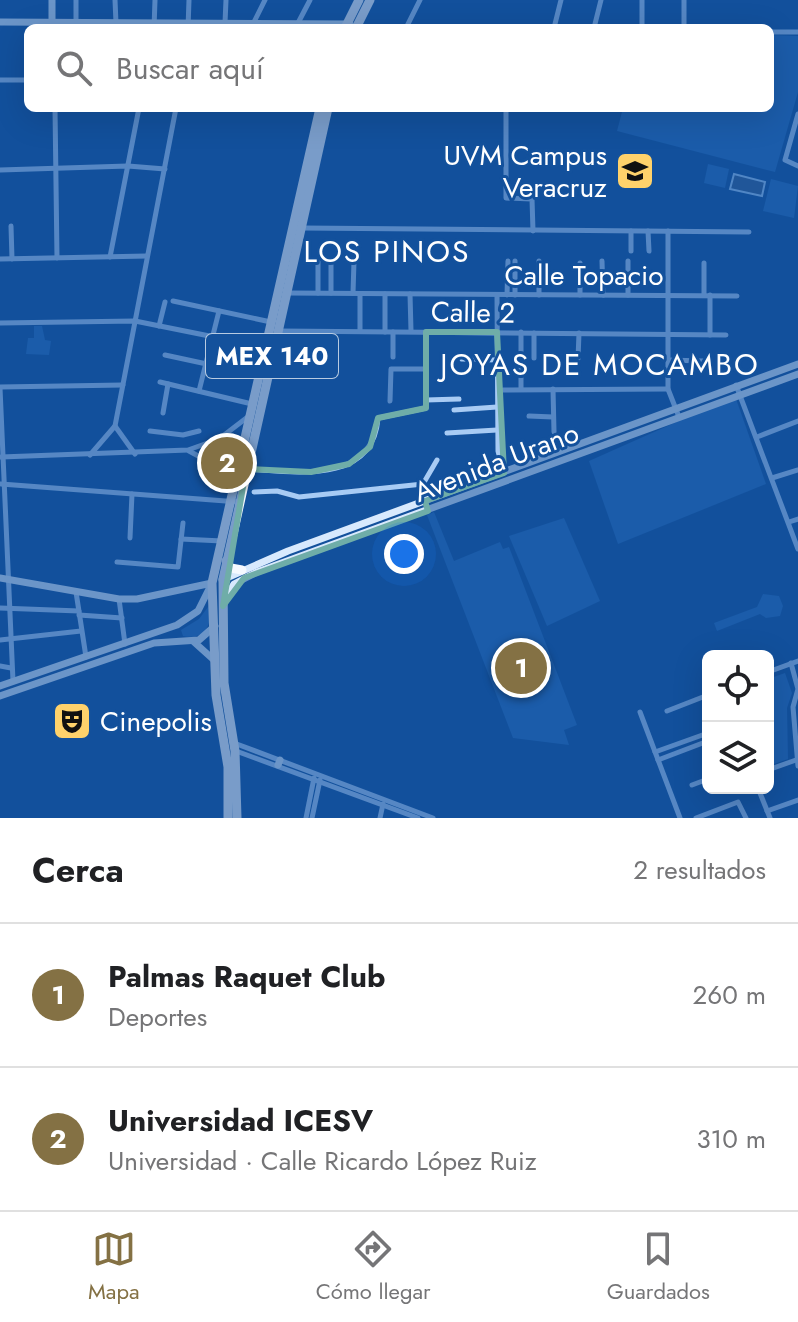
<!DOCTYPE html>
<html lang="es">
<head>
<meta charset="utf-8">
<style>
	:root { --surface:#fff; --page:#f6f6f6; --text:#202124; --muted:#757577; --line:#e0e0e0; --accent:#847144 }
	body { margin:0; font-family:Jost,sans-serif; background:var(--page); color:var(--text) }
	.controls { position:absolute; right:24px; bottom:24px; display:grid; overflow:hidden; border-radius:12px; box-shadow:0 8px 32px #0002 }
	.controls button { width:72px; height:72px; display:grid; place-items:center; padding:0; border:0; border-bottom:2px solid var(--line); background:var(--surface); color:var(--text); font:40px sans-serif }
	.you { position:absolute; left:404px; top:554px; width:28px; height:28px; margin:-20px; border:6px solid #fff; border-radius:50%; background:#1a73e8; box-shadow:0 0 0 12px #1a73e833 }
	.badge { display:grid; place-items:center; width:52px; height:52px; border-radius:50%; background:var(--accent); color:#fff; font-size:26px; font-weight:700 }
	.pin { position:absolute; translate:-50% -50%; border:4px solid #fff; box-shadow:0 2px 8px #0006 }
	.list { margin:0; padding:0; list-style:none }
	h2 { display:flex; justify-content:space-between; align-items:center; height:104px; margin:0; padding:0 32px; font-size:34px }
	h2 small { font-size:26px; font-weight:400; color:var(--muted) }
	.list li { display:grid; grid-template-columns:52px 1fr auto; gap:24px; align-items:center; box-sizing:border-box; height:144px; padding:0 32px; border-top:2px solid var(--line) }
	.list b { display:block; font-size:30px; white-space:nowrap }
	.list p { margin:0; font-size:26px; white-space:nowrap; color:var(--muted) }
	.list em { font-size:26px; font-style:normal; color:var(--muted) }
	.icon { flex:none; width:44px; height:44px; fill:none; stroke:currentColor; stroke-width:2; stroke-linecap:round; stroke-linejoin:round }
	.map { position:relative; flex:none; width:798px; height:818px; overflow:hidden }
	.search { position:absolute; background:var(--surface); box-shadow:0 8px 32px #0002; left:24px; right:24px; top:24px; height:88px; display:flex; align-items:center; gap:20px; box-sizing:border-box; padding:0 28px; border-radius:12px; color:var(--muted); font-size:30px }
	.sheet { height:392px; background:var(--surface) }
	nav { display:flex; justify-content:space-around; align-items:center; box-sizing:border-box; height:112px; border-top:2px solid var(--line); background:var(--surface); font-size:22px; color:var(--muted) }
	nav a { display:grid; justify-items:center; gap:4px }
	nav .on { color:var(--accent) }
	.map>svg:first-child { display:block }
</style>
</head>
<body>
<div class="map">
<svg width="798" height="818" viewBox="0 0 798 818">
	<rect width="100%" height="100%" fill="#13519c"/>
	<!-- green -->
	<g fill="#266bba">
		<polygon points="770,35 798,36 798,92 775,172 617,131 623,108 770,108"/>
		<polygon points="708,164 729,169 725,188 704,183"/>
		<polygon points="771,179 798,186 794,218 763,211"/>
		<polygon points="34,326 42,326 45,340 51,341 49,355 26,354 28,338 34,338"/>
		<polygon points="735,396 766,484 618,544 589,461"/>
		<polygon points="434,512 454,561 500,542 503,549 509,547 577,725 564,730 569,745 513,738 427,515"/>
		<polygon points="564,518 600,601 547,626 509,536"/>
		<polygon points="763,594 779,596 783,606 780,616 766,618 760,614 717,631 714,623 757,607"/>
		<path d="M211 603C212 623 207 641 183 636L181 630 199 619Z"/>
		<polygon points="785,673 792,693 787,708 788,759 768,766 768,679"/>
	</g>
	<!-- water -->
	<polygon fill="#315e95" stroke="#9bc7f6" stroke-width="2" points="734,174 765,182 762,196 730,189"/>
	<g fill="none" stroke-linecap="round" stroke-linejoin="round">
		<!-- street -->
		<g stroke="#a8cbf4" stroke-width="5">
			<polyline points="76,0 76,22"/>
			<polyline points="115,0 116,23"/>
			<polyline points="254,22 265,0"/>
			<polyline points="225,23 226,0"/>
			<polyline points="298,23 310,0"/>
			<polyline points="154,28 155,0"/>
			<polyline points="188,28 189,0"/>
			<polyline points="406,28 420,0"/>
			<polyline points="554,28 561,0"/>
			<polyline points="594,28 601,0"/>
			<polyline points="642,28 642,0"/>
			<polyline points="684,28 684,0"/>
			<polyline points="770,32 798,32"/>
			<polyline points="0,80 28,80"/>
			<polyline points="55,108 57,258"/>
			<polyline points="506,108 506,198 532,199 533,231"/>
			<polyline points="798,114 785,160 798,166"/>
			<polyline points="0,170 128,166 165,169"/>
			<polyline points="11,226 12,259"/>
			<polyline points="302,228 749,232"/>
			<polyline points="631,231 631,251"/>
			<polyline points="648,231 649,251"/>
			<polyline points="668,231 668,389 679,417"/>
			<polyline points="110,257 139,108"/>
			<polyline points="0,259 147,256"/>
			<polyline points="602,261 603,295"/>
			<polyline points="628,261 628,295"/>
			<polyline points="580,263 580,295"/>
			<polyline points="288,293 737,296"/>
			<polyline points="318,293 318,261"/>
			<polyline points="331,293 331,262"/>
			<polyline points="353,293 354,261"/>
			<polyline points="385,294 385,332"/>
			<polyline points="410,294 411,331"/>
			<polyline points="497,295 498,451 504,473"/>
			<polyline points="507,295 508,261"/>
			<polyline points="515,295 515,261"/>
			<polyline points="539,295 539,261"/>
			<polyline points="704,295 704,263"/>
			<polyline points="173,301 271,322"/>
			<polyline points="0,323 135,321 264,347"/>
			<polyline points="159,326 165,302"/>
			<polyline points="279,331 726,335"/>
			<polyline points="360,331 360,294"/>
			<polyline points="710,335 710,295"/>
			<polyline points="165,355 258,375"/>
			<polyline points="393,357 393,332"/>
			<polyline points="534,358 534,333"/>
			<polyline points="462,359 496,360"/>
			<polyline points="578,359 579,333"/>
			<polyline points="668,360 703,361"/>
			<polyline points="160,382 252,404"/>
			<polyline points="736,385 798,549"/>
			<polyline points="0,387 123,385"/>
			<polyline points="0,388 13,681"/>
			<polyline points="521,389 521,332"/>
			<polyline points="553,389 554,432"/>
			<polyline points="503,390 668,389"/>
			<polyline points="199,391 219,311"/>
			<polyline points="426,400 459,399"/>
			<polyline points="390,401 391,369 426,369"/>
			<polyline points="454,410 497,407"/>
			<polyline points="163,413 168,384"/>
			<polyline points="529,416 553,417"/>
			<polyline points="115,426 135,454"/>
			<polyline points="150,431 183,435 199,431"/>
			<polyline points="447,433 497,430"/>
			<polyline points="757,437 798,421"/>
			<polyline points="189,451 213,464 232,488"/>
			<polyline points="90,455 115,426 176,108"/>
			<polyline points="1,457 188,450 219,439 249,416"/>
			<path d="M247 469C295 472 373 485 378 418L426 408V332"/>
			<polyline points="772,478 798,470"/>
			<polyline points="1,484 239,502"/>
			<polyline points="254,492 277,491 299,497 423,484"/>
			<polyline points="426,496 423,484 437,460"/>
			<polyline points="789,522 798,519"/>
			<polyline points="130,538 132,494"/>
			<polyline points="181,539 222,541"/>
			<polyline points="117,562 178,567 183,523"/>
			<polyline points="76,592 86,657"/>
			<polyline points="119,599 125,644"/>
			<polyline points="0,608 79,611"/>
			<polyline points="79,615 122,618"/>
			<polyline points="0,640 81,631"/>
			<polyline points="791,663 798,689 793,707 798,766"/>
			<polyline points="0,666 11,668"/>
			<polyline points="768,672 798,661"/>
			<polyline points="667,711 708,695"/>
			<polyline points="640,712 680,818"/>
			<polyline points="234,743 433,818"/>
			<polyline points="236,751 418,818"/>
			<polyline points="655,752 708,733"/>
			<polyline points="658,760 708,741"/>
			<polyline points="768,770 796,760"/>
			<polyline points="692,785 708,779"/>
			<polyline points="758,788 770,818"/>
			<polyline points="767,811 798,800"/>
			<polyline points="306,818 314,778"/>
			<polyline points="312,818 320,780"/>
			<polyline points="380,818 383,804"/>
			<polyline points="696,818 738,802 746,818"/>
		</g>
		<!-- secondary -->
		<g stroke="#d8e9fd" stroke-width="7">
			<polyline points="0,22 350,24"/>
			<polyline points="52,22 52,0"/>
			<polyline points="0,578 119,599 137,599 212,583"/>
			<polyline points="222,580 288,551 798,364"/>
			<polyline points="225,599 234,584 257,572 798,374"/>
			<polyline points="194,642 214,660"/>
			<polyline points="0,686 177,625 198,611 211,585"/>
			<polyline points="0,696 154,643 199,640 215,626"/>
			<polyline points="278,765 280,760"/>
		</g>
		<!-- primary -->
		<g stroke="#f5f9ff" stroke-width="9">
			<polyline points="345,28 359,0"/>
			<polyline points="356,28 370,0"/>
			<polyline points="226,561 231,568 242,570"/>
			<polyline points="228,818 228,767 216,695 212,583 320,108"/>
			<polyline points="237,818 235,751 224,683 223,579 328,108"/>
		</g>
	</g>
	<!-- marked area -->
	<path d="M0 0H798V818H0ZM426 332H497L504 473 425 501 428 511 244 578 223 606 246 469 311 472 349 464 370 447 378 418 426 408Z" fill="#13519c" fill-opacity=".55" fill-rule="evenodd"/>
	<path fill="none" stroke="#6fada8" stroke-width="6" stroke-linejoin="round" d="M426 332H497L504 473 425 501 428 511 244 578 223 606 246 469 311 472 349 464 370 447 378 418 426 408Z"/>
	<!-- icons -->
	<defs>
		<g id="university-square" transform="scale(2)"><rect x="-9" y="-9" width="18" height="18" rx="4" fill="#ffd26b" stroke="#13519c"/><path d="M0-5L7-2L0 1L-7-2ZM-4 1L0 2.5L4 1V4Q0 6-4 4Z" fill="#111"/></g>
		<g id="theatre-square" transform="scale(2)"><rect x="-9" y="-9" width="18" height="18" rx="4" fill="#ffd26b" stroke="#13519c"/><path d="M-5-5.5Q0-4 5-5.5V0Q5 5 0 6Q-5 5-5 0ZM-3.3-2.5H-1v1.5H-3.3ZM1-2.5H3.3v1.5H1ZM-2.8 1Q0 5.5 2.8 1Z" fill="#111"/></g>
	</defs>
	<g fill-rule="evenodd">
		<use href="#university-square" x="635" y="171"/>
		<use href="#theatre-square" x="72" y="721"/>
	</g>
	<g text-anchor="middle" stroke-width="6" stroke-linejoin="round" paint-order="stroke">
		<!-- shield labels -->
		<rect fill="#13519c" stroke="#b8cbe1" stroke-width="2" x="206" y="334" width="132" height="44" rx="6"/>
		<g font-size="26" font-weight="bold" fill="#fff">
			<text x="272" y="365">MEX 140</text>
		</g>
		<!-- poi labels -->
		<g font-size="28" fill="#fff" stroke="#13519c" text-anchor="end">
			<text x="607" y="165">UVM Campus<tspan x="607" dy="32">Veracruz</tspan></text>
			<text x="100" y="731" text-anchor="start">Cinepolis</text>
		</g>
		<!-- street labels -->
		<g font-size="28" fill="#fff" stroke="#13519c">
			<text x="584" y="285">Calle Topacio</text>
			<text transform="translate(473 312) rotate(1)" y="10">Calle 2</text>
			<text transform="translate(496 462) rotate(-21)" y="10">Avenida Urano</text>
		</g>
		<!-- neighbourhood labels -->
		<g font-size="30" letter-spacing="2" fill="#fff" stroke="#13519c">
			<text x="387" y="262">LOS PINOS</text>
			<text x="600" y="375">JOYAS DE MOCAMBO</text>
		</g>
	</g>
</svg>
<div class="controls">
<button><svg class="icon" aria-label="locate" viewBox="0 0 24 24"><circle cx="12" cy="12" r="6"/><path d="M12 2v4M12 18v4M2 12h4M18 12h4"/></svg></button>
<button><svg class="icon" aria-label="layers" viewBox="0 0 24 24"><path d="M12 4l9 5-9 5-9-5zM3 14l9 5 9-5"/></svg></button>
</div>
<div class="you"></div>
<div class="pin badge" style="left:521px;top:668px">1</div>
<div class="pin badge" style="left:227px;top:463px">2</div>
<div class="search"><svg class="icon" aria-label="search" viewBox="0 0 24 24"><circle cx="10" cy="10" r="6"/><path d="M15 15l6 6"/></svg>Buscar aquí</div>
</div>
<section class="sheet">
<h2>Cerca<small>2 resultados</small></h2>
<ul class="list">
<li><span class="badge">1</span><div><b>Palmas Raquet Club</b><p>Deportes</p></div><em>260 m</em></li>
<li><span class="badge">2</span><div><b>Universidad ICESV</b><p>Universidad · Calle Ricardo López Ruiz</p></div><em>310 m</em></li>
</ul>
</section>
<nav>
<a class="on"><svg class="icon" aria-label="map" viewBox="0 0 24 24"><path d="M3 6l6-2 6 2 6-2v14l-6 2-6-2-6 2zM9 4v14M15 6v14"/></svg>Mapa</a>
<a><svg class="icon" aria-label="directions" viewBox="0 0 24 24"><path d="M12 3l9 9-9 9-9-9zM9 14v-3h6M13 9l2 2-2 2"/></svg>Cómo llegar</a>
<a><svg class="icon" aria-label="saved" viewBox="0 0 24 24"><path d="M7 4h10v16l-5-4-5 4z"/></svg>Guardados</a>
</nav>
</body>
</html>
